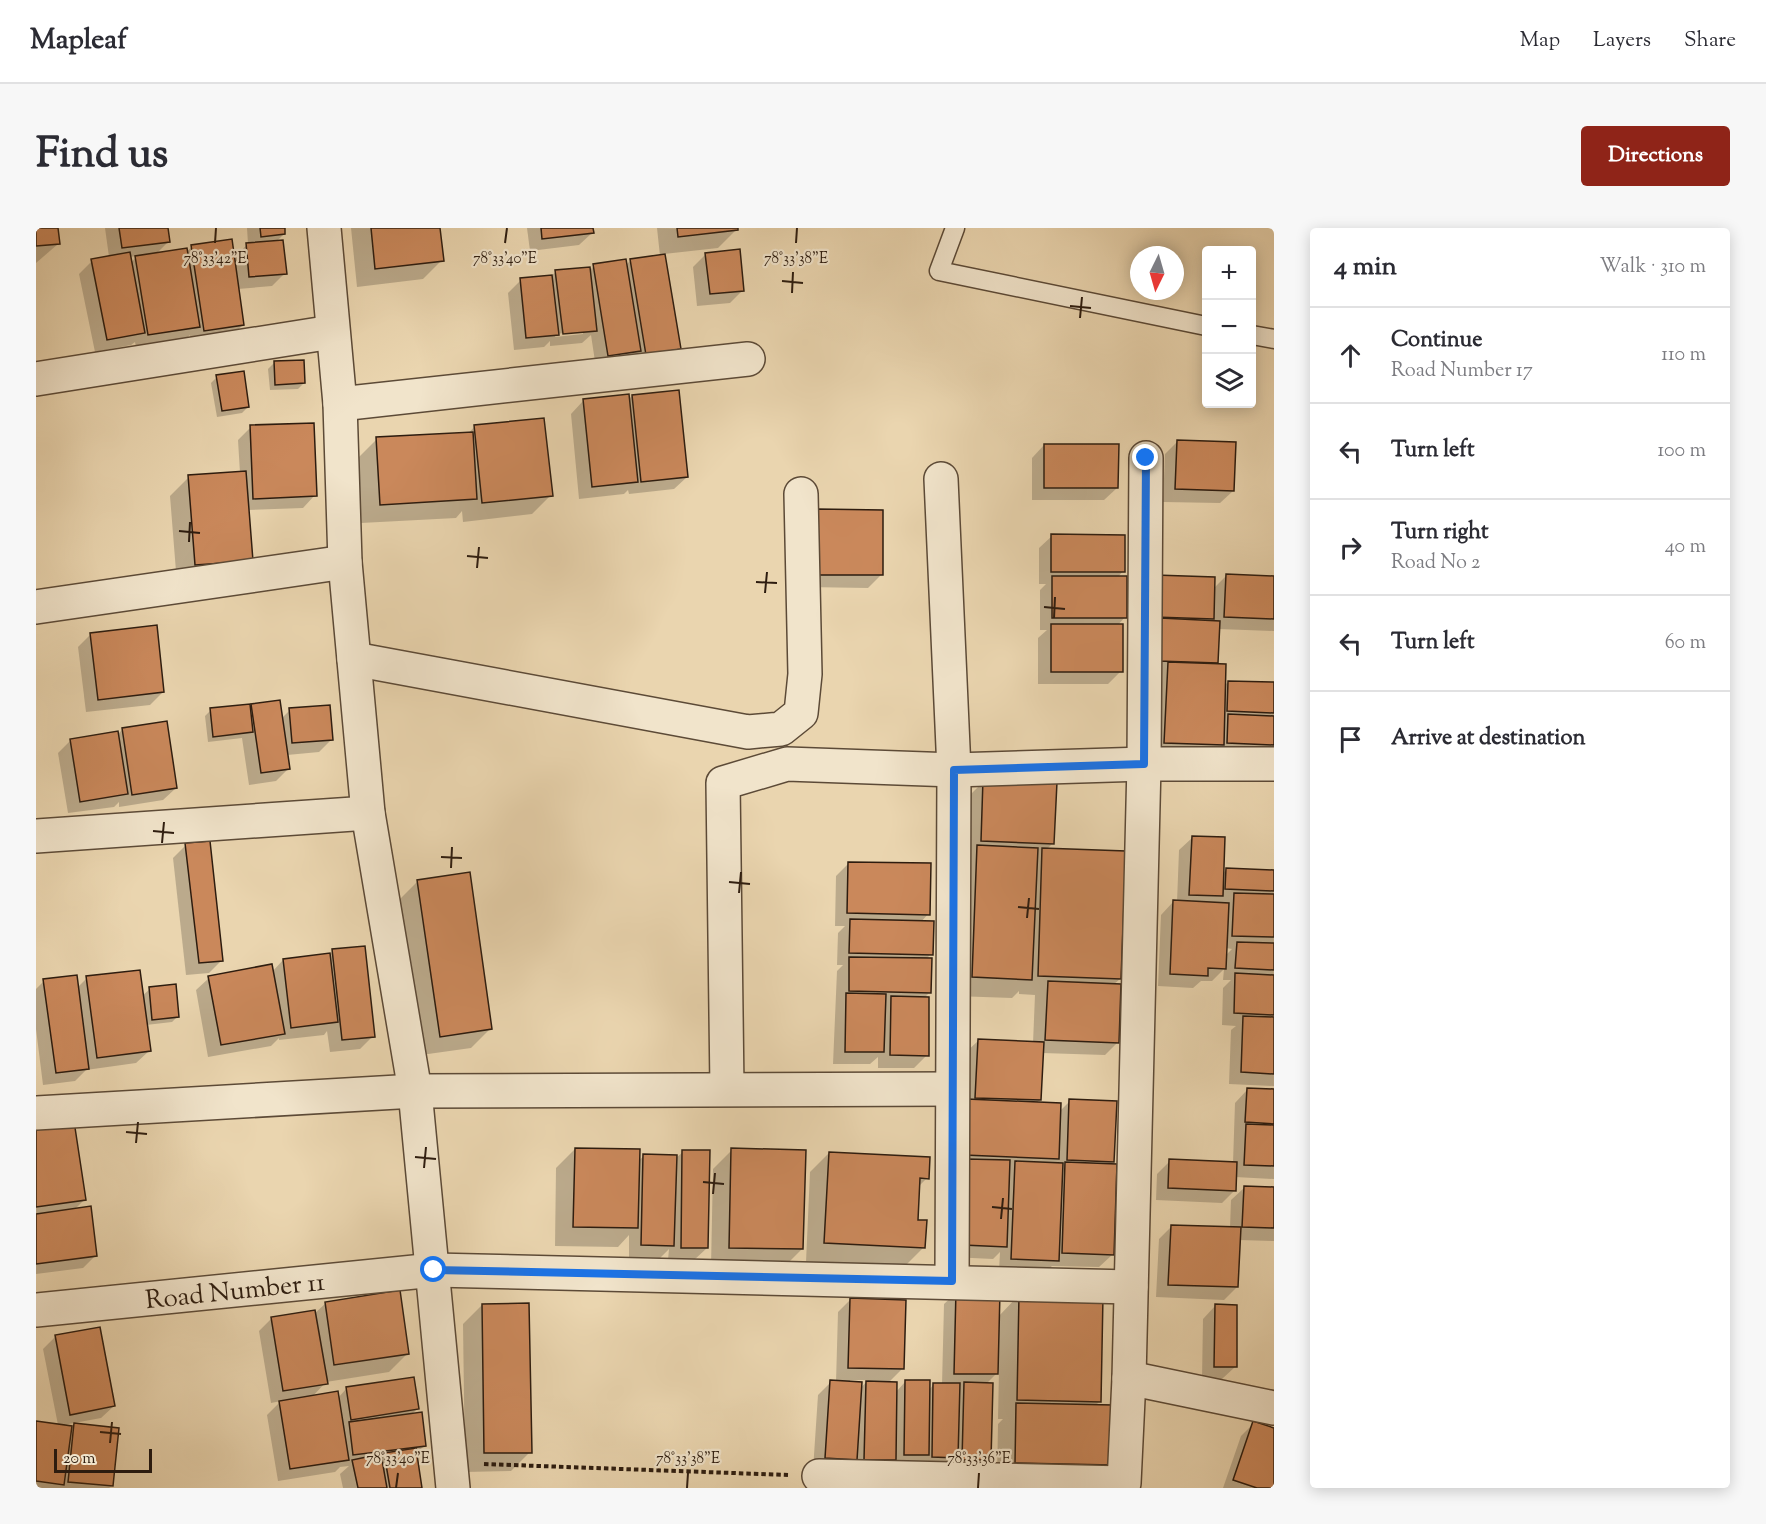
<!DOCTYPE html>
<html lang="en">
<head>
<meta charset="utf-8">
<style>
	:root { --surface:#fff; --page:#f7f7f7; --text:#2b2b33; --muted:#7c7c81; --line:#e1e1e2; --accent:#8f2418 }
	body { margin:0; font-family:"Sorts Mill Goudy",serif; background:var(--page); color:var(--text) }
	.controls { position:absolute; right:18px; top:18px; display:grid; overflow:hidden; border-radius:6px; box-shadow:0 3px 15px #0003 }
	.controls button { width:54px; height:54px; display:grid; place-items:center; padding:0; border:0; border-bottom:2px solid var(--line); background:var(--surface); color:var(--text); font:30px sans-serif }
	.compass { position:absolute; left:1094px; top:18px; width:54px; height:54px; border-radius:50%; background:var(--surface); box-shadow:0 3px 15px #0003; rotate:185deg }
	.scale { position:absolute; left:18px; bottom:15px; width:98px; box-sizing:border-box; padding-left:6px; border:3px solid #2d1c0f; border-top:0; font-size:16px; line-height:21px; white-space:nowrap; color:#2d1c0f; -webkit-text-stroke:4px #f1e4cb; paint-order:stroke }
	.stop { position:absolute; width:18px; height:18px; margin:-14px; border:4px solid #1a73e8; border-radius:50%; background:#fff }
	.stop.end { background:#1a73e8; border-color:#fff; box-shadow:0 2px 6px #0008 }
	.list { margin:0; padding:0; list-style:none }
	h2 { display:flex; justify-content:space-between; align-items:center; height:78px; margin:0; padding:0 24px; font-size:26px }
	h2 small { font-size:20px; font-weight:400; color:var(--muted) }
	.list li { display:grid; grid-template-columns:39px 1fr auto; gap:18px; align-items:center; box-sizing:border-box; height:96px; padding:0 24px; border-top:2px solid var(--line) }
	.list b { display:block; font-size:22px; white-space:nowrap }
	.list p { margin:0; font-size:20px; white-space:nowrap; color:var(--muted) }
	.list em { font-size:20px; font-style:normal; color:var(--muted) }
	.icon { flex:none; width:33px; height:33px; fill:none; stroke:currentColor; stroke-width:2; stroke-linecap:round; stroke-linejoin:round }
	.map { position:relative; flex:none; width:1238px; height:1260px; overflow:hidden; border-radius:6px }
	header { display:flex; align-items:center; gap:36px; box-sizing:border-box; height:84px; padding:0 30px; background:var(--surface); border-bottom:2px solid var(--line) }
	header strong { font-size:28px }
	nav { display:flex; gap:33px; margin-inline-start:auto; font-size:21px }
	.intro { display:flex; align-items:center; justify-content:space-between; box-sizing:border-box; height:144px; padding:0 36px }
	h1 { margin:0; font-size:42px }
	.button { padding:15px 27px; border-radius:6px; background:var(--accent); color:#fff; font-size:21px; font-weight:700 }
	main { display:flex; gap:36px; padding:0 36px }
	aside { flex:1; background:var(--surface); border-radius:6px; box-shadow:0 3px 15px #0003 }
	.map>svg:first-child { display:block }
</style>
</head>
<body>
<header>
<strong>Mapleaf</strong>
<nav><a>Map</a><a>Layers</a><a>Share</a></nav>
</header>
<div class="intro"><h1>Find us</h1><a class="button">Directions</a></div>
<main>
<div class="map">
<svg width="1238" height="1260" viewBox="0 0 1238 1260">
	<rect width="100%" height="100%" fill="#ead5af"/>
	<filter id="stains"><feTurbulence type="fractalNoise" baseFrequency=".00333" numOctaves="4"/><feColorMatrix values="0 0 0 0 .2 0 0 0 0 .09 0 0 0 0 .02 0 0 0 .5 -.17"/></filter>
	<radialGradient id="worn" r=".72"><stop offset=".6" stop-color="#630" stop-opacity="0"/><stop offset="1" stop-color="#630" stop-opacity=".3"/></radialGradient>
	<!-- shadow -->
	<g fill="#0003" fill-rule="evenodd">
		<polygon points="0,0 21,0 22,16 0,35"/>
		<path d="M69 0H131L133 13 119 27 150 24 156 19 197 30 212 16 211 0H247L248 6 240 14 249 45 236 58 202 61 207 97 194 109 155 115 154 107 150 111 100 119 99 114 95 117 59 124 43 46 56 33 73 29ZM101 28 94 36 93 29Z"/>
		<polygon points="315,0 402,0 406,32 387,51 321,59"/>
		<polygon points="491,0 556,0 556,5 543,17 494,23"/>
		<path d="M621 0 701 1 682 20 628 26 643 121 630 133 560 140 555 107 546 115 514 118V113L508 119 478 122 472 65 485 52 515 48 520 44 553 43 558 38 590 37 595 32 624 28ZM547 103V106L519 109V106Z"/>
		<polygon points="670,26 707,62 694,75 661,78 657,39"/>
		<polygon points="238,135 268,155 262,161 234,162 232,141"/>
		<polygon points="181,149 212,179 206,185 181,189 175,155"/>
		<polygon points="596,168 651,249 638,261 593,266 592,262 588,266 543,271 535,186 547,173 592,172"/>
		<polygon points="215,199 279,267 267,280 211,282 215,333 141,356 134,268 153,249 204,245 202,212"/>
		<polygon points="438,199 515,267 496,286 427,294 426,283 420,290 325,295 322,230 341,211 432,206"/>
		<polygon points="1142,213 1197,263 1184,275 1127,274 1129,226"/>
		<polygon points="1008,217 1081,260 1068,272 996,272 996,230"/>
		<polygon points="845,283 845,347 832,360 769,359"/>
		<polygon points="1016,308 1087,343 1082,349 1089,389 1081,398 1085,443 1072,456 1002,456 1002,410 1011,402 1004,402 1004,362 1010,356 1003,356 1003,320"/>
		<polygon points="1191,347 1238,349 1238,403 1182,401 1181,437 1188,458 1192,454 1238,456 1238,530 1116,527 1107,361 1177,361"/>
		<polygon points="55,406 127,464 114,477 50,484 42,419"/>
		<polygon points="215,478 245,491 254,482 296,511 283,524 251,527 253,540 240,553 213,557 206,510 172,514 169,488 175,482 213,480"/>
		<polygon points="87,501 140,560 127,572 83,579 83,574 78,579 32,585 22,525 35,512 81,507"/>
		<polygon points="948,553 1017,615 1011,621 1084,751 1077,757 1082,814 1069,827 1006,825 1004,872 1000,875 1023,884 1034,873 1077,933 1073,937 1076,1027 1063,1039 1016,1038 1008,1045 963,1043 964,1024 957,1031 915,1029 929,825 942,813 997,815 999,767 983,766 983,763 976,770 918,768 933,627 935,566"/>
		<path d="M1156 610 1187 645 1190 642 1238 643V858L1193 856 1195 802 1200 798 1186 797 1187 760 1195 752H1187L1188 741 1176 753H1165L1157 760 1122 758 1125 687 1137 674H1141L1143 622ZM1190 720 1196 721 1190 727Z"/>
		<polygon points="150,617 186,732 173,745 150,747 137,630"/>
		<polygon points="813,635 892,686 885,694 895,726 889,732 894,764 887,771 891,827 878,840 842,840 842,829 834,836 797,836 801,743 807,737 801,737 802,705 809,698 799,698 800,648"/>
		<polygon points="382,653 454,801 435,820 385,827 363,672"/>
		<polygon points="297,723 337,808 324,821 294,824 291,803 288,807 243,812 243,810 235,818 172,829 160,762 173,750 236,744 247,732 293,727"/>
		<polygon points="51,750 106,768 114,761 142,788 136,794 110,797 113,823 100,835 50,842 39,853 7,857 0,801 0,761 8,753 41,760"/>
		<polygon points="1211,862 1238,863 1238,951 1199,949 1199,962 1186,975 1120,972 1121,946 1134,933 1197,935 1199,875"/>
		<polygon points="0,900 48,972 38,982 60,1027 47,1040 0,1046"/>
		<polygon points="539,921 602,933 608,928 639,931 647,924 671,1020 658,1032 632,1032 633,1021 624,1030 593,1029 593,1007 582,1019 519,1018 520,940"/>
		<polygon points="696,922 766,1021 747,1040 675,1038 677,941"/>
		<polygon points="793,925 891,950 882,959 880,993 888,1019 869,1038 770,1034 774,944"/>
		<polygon points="1208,960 1238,961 1238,1013 1203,1012 1201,1059 1188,1072 1120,1069 1123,1011 1136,998 1194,1000 1195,972"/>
		<path d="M921 1064 962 1089 983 1067 1064 1173 1059 1178 1074 1237 1055 1256 961 1254 962 1196 967 1191H962L963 1143 950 1156 953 1232 941 1244 884 1241V1234L878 1239 777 1242 782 1167 795 1154H800L802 1084 814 1072 867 1140 852 1155 860 1164 869 1154 893 1162 898 1156 906 1157 908 1076ZM814 1152H832L824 1161 814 1155Z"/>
		<polygon points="290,1075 372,1125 353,1144 290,1154 276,1169 302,1170 310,1161 381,1181 375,1187 389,1217 379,1227 385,1260 307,1260 304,1246 313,1238 304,1239 299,1244 242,1253 231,1187 245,1173 235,1175 223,1103 235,1091 278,1086"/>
		<polygon points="446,1077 494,1224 475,1243 429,1244 427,1096"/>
		<polygon points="1179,1078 1199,1139 1186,1151 1166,1151 1167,1091"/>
		<polygon points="19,1109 78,1178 65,1190 27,1197 36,1199 38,1197 76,1258 73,1260 0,1260 0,1194 22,1197 7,1121"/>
		<polygon points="1218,1195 1238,1260 1187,1260 1205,1208"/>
	</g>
	<!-- building -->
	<g fill="#ca885b" stroke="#2d1c0f" stroke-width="1.5">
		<polygon points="0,0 22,0 24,16 0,18"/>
		<polygon points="83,0 132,0 134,14 86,20"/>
		<polygon points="224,0 249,0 249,6 225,9"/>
		<polygon points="335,0 404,0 408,33 339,41"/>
		<polygon points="505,0 557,0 558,5 506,11"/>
		<polygon points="641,0 702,0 702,2 642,9"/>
		<polygon points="196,11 208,97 168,103 155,17"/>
		<polygon points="247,12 251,46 213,49 210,15"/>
		<polygon points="151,20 164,99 112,107 99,28"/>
		<polygon points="704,21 708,63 674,66 669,25"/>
		<polygon points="94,24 109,105 71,112 55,31"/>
		<polygon points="629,26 645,121 610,127 594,31"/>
		<polygon points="590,31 605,123 572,128 557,36"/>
		<polygon points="554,39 561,103 527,106 519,42"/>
		<polygon points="516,47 523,107 490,110 484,50"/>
		<polygon points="268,132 269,155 239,157 238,133"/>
		<polygon points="208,143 213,179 186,183 180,147"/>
		<polygon points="643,162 652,249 605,254 596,167"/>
		<polygon points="593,166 602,254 556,259 547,171"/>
		<polygon points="508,190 517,268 446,275 438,197"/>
		<polygon points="278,195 281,268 217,271 214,197"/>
		<polygon points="437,204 441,271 344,277 340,209"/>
		<polygon points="1141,212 1200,214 1198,263 1139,261"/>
		<polygon points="1008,216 1083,216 1082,260 1008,260"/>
		<polygon points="210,243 217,333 159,337 152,247"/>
		<polygon points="781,281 847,282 847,347 781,347"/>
		<polygon points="1015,306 1089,307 1089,344 1015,344"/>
		<polygon points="1190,346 1238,348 1238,391 1188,389"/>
		<polygon points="1119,347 1179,349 1178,391 1118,389"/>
		<rect x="1016" y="348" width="75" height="42"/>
		<polygon points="1124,390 1184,393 1182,435 1122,433"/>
		<rect x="1015" y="396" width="72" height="48"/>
		<polygon points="121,397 128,464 62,472 54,405"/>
		<polygon points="1132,434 1190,436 1188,517 1128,515"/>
		<polygon points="1192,453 1238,454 1238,485 1191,483"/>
		<polygon points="244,472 254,541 225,545 215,476"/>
		<polygon points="214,476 217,504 177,509 174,480"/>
		<polygon points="294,477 297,512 256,515 253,480"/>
		<polygon points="1192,486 1238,488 1238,517 1191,515"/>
		<polygon points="131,493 141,560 96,567 86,500"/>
		<polygon points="82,503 92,566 44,574 34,511"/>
		<polygon points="947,551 1021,554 1018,616 945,613"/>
		<polygon points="1156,608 1189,609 1187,668 1153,667"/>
		<polygon points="174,613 187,733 163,735 149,615"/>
		<polygon points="941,617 1002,620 996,752 936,749"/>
		<polygon points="1006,620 1090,623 1085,751 1002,748"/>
		<polygon points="812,634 895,635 894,687 811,685"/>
		<polygon points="1190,640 1238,642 1238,663 1189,661"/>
		<polygon points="434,644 456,801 404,809 381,652"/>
		<polygon points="1198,665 1238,666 1238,709 1196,708"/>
		<polygon points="1137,672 1193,675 1190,741 1172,740 1172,748 1134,746"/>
		<polygon points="814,691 898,693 897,727 813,725"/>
		<polygon points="1201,714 1238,715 1238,742 1199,740"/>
		<polygon points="329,718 339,809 306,812 296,721"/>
		<polygon points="294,725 302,794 255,800 247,731"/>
		<polygon points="813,729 896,730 895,765 813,763"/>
		<polygon points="236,736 249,806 185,817 172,748"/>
		<polygon points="104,742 115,823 61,830 50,748"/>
		<polygon points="1199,745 1238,747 1238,787 1198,785"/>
		<polygon points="41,747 53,841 20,845 7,751"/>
		<polygon points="1012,753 1085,756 1083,815 1009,812"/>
		<polygon points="140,756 143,789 116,792 113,759"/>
		<polygon points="810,765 850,766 848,824 809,824"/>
		<polygon points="855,768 893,769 893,828 854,827"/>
		<polygon points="1207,788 1238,789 1238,846 1205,844"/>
		<polygon points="942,811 1008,814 1005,872 939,870"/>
		<polygon points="1211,860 1238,861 1238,896 1209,894"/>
		<polygon points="931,871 1025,875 1023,931 928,927"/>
		<polygon points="1033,871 1081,873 1078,934 1031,932"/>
		<polygon points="38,893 50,972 0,979 0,898"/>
		<polygon points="1210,896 1238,897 1238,938 1208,937"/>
		<polygon points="539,920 604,921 602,1000 537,999"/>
		<polygon points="695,920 770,922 767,1021 693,1020"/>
		<polygon points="646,922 674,922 672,1020 645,1020"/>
		<polygon points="793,924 894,929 893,951 884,950 882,992 891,992 889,1020 788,1015"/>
		<polygon points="607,926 641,927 638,1018 605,1017"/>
		<polygon points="930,931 974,932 971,1019 927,1017"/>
		<polygon points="1133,931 1201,934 1200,963 1132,960"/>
		<polygon points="979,933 1027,935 1023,1033 975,1031"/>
		<polygon points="1029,934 1081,936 1078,1027 1026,1025"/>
		<polygon points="1208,958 1238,959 1238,1000 1206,999"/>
		<polygon points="55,978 61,1028 0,1036 0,986"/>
		<polygon points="1135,997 1205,999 1202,1059 1132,1057"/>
		<polygon points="364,1062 373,1126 298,1137 289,1074"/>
		<polygon points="920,1062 964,1063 962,1146 918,1146"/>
		<polygon points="983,1066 1067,1068 1065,1174 981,1172"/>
		<polygon points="814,1070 870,1072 868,1141 812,1140"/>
		<polygon points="493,1075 496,1225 448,1225 446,1076"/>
		<polygon points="1179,1076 1201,1077 1201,1139 1178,1139"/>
		<polygon points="279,1082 292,1156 247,1163 235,1089"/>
		<polygon points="64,1099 79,1178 34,1187 19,1107"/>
		<polygon points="378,1149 383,1181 315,1192 310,1159"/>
		<polygon points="794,1152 826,1154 821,1232 789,1230"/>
		<polygon points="869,1152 894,1152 893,1227 868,1227"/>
		<polygon points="830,1153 861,1154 860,1232 828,1232"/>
		<polygon points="928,1154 957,1155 955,1232 926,1232"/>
		<polygon points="897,1155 924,1155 922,1230 896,1229"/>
		<polygon points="302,1163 313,1232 254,1241 243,1173"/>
		<polygon points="980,1175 1077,1177 1076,1237 979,1235"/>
		<polygon points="386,1184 390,1218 317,1227 313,1194"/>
		<polygon points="0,1193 36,1198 28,1257 0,1253"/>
		<polygon points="1217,1193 1238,1200 1238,1260 1221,1260 1197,1252"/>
		<polygon points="38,1195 83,1200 77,1258 32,1254"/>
		<polygon points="380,1220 386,1260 354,1260 348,1225"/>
		<polygon points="345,1226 351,1260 322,1260 316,1232"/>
	</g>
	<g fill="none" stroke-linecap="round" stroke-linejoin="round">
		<!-- service casing -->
		<g stroke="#5c4a37" stroke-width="21">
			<g id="service">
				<polyline points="919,0 903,43 1170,98"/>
				<polyline points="1216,107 1238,111"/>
			</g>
		</g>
		<!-- minor casing -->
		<g stroke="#5c4a37" stroke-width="36">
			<g id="minor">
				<polyline points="288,0 304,176 309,334 332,585 379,863 417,1260"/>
				<polyline points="0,151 296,104"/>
				<polyline points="304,176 712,131"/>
				<polyline points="905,251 918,542 916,1053"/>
				<polyline points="0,379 309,334"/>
				<polyline points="318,431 712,504 745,501 765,485 769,446 765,266"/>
				<polyline points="0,608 332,585"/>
				<polyline points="691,861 687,555 751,536 918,542 1108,536 1238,536"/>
				<polyline points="0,885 379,863 916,861"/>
				<polyline points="0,1082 398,1042 1095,1059"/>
				<polyline points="1093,1150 1238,1180"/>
				<polyline points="783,1248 1088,1255 1093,1150 1108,536 1110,230"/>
			</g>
		</g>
		<!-- path -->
		<polyline stroke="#2d1c0f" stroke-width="4" stroke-dasharray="4.5 3" stroke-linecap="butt" points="448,1236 752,1247"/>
		<!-- service -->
		<use href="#service" stroke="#f1e4cb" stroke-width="18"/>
		<!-- minor -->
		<use href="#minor" stroke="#f1e4cb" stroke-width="33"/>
	</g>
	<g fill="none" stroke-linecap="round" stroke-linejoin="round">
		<!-- route -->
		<polyline stroke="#1a73e8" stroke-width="8" points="398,1042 916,1053 918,542 1108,536 1110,230"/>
	</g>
	<!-- ticks -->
	<path fill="none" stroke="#2d1c0f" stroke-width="2" d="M179 15 180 0M469 15 471 0M760 15 761 0M746 53 767 55M756 65 757 44M1034 78 1055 80M1044 90 1046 69M143 303 164 305M153 314 154 294M431 328 452 330M441 340 443 319M720 354 741 355M729 365 731 344M1008 379 1029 381M1018 390 1019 369M117 603 138 605M126 615 128 594M405 629 426 630M415 640 416 619M693 654 714 656M703 665 705 644M982 679 1003 681M991 690 993 670M90 904 111 906M100 915 102 894M379 929 400 931M388 940 390 919M667 954 688 956M677 966 679 945M956 979 976 981M965 991 967 970M64 1204 85 1206M74 1215 76 1194M360 1260 362 1245M651 1260 652 1245M942 1260 943 1245"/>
	<g text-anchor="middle" stroke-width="4.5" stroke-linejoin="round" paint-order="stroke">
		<!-- street labels -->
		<g font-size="26" fill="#2d1c0f" stroke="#f1e4cb">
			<text transform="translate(199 1062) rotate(-6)" y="9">Road Number 11</text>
		</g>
	</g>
	<g font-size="15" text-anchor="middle" fill="#2d1c0f" stroke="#f1e4cb" stroke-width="4.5" stroke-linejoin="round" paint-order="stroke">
		<text x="179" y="35">78°33'42"E</text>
		<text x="469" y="35">78°33'40"E</text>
		<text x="760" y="35">78°33'38"E</text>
		<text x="362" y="1235">78°33'40"E</text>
		<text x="652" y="1235">78°33'38"E</text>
		<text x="943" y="1235">78°33'36"E</text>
	</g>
	<rect width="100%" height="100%" filter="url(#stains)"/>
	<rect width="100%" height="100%" fill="url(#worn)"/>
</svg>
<div class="controls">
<button>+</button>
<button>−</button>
<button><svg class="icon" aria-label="layers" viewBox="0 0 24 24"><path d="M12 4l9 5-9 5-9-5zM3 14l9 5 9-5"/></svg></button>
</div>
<svg class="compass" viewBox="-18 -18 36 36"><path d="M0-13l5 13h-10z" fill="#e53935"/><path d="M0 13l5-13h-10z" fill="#7c7c81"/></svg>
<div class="scale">20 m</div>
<div class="stop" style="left:398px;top:1042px"></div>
<div class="stop end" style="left:1110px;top:230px"></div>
</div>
<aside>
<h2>4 min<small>Walk · 310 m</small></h2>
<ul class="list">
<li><svg class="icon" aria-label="ahead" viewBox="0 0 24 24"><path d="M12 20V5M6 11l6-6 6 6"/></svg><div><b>Continue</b><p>Road Number 17</p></div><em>110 m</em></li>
<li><svg class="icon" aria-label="left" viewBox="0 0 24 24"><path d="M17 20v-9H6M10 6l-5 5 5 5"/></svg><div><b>Turn left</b></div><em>100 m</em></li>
<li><svg class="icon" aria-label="right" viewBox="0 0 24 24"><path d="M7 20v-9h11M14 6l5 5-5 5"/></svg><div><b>Turn right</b><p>Road No 2</p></div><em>40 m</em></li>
<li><svg class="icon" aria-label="left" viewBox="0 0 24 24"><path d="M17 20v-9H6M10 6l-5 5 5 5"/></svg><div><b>Turn left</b></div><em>60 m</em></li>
<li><svg class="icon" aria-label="arrive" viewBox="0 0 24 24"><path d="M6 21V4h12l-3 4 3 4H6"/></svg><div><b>Arrive at destination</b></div></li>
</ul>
</aside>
</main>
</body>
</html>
